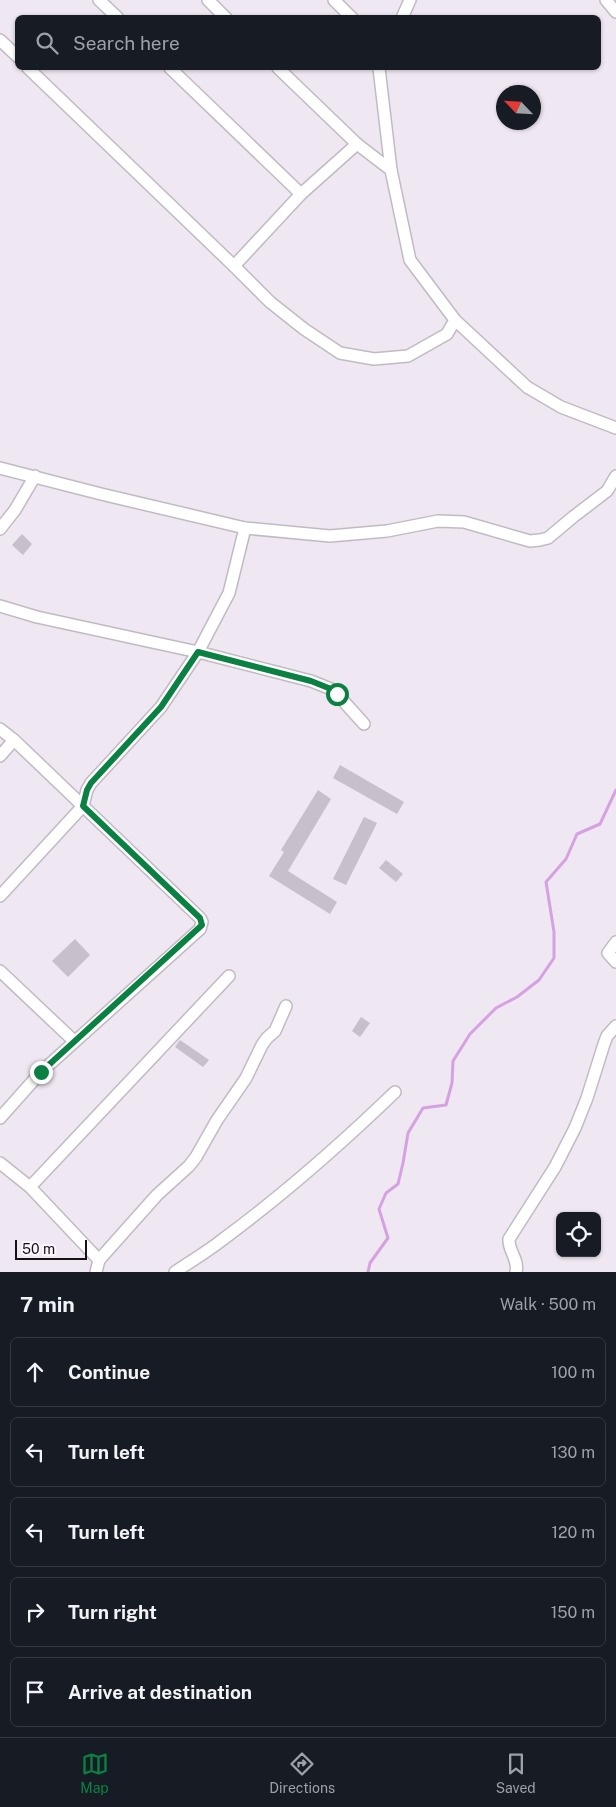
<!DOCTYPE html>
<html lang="en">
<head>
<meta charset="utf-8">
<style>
	:root { --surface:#171b24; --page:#20242c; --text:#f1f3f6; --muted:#9ea1a6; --line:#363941; --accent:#0b8043 }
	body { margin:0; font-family:"Public Sans",sans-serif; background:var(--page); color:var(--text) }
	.controls { position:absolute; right:15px; bottom:15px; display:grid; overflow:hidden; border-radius:8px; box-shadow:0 1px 4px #0004 }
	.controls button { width:45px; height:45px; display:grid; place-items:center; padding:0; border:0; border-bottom:1px solid var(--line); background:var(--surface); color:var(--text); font:25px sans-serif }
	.compass { position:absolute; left:496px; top:85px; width:45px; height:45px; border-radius:50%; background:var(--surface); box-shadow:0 1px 4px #0004; rotate:295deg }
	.scale { position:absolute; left:15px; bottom:12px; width:72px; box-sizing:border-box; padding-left:5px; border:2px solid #141215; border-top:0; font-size:14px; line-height:18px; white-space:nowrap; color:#141215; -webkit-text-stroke:4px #fcf4fe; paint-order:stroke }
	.stop { position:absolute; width:15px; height:15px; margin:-11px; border:4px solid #0b8043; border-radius:50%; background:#fff }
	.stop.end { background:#0b8043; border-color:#fff; box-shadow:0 1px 5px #0008 }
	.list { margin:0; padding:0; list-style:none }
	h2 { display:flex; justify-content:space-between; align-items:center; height:65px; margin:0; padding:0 20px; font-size:21px }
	h2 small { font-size:16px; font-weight:400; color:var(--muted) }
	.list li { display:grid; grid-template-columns:32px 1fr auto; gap:15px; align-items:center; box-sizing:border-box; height:70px; margin:0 10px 10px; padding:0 10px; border:1px solid var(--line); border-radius:8px }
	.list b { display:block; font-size:19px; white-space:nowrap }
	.list em { font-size:16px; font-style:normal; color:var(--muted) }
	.icon { flex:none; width:28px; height:28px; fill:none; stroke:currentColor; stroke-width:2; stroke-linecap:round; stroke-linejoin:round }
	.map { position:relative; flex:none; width:616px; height:1272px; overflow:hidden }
	.search { position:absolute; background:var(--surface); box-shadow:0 1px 4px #0004; left:15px; right:15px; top:15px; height:55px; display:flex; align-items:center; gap:12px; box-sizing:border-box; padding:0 18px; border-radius:8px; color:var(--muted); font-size:19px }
	.sheet { height:465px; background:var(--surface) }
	nav { display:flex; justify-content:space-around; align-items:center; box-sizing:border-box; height:70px; border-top:1px solid var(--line); background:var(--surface); font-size:14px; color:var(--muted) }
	nav a { display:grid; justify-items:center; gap:2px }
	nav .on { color:var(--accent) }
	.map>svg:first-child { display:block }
</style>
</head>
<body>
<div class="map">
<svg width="616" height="1272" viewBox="0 0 616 1272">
	<rect width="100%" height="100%" fill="#efe7f1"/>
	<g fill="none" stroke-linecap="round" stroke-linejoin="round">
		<!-- stream -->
		<polyline stroke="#d6a1e1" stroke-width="3" points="368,1272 370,1263 388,1238 379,1209 386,1193 398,1184 403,1163 408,1133 423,1108 446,1105 452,1083 453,1061 470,1034 496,1008 517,997 539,980 554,958 554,932 546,882 566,859 577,834 600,824 616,790"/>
	</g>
	<!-- building -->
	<g fill="#c7bfc9">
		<polygon points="22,534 32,544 23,555 12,545"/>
		<polygon points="340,765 404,802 397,814 333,778"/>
		<polygon points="318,790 331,799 288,871 337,902 330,914 269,876 284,852 281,850"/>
		<polygon points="364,817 377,823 346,885 333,879"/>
		<polygon points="386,860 403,874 396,882 379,868"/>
		<polygon points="75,939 90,955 68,977 52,961"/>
		<polygon points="361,1017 370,1023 360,1037 352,1031"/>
		<polygon points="180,1040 209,1060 203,1067 175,1047"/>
	</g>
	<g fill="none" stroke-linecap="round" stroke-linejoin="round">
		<!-- street casing -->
		<g stroke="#c2bac3" stroke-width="14">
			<g id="street">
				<polyline points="99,0 118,18"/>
				<polyline points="208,0 226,18"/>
				<polyline points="334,0 352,18"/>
				<polyline points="606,0 616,12"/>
				<polyline points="402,18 410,0"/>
				<polyline points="0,40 18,57"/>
				<polyline points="28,68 234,266 301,194 170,68"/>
				<polyline points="278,68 357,144 301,194"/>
				<polyline points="379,68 391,170"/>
				<polyline points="234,266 270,302 304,329 340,353 374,359 408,356 447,334 455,320 410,260 391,170 357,144"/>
				<polyline points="455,320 527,387 561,407 616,428"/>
				<polyline points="0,468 101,494 245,528 330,536 387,531 438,521 464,522 530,541 540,540 548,538 573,517 607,491 616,476"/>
				<polyline points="0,529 15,510 35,476"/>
				<polyline points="0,606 37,617 198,652 311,681 331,689 337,694 364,724"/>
				<polyline points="0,729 14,740 200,918 202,922 200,929 41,1072 0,1118"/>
				<polyline points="0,756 14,740"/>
				<polyline points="0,896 83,806 87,790 91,783 161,707 198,652 229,593 245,528"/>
				<polyline points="616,942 608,953 616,962"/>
				<polyline points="0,971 74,1041"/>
				<polyline points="0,1163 30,1187 99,1260 96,1272"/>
				<polyline points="30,1187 229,976"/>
				<polyline points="99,1260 157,1195 189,1166 196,1157 217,1120 246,1078 262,1045 267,1038 275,1031 286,1006"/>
				<path d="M175 1272C191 1261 207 1252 222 1240 283 1195 341 1144 395 1092"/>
				<path d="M516 1272C519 1259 508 1251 509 1239L555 1167 575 1128 587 1098 604 1044 607 1036 616 1026"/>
			</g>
		</g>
		<!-- street -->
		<use href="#street" stroke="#fff" stroke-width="11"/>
	</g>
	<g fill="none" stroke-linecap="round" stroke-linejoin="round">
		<!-- route -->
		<polyline stroke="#0b8043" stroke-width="6" points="41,1072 202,925 200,918 83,806 87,790 91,783 161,707 198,652 311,681 331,689 337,694"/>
	</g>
</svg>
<div class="controls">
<button><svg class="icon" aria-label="locate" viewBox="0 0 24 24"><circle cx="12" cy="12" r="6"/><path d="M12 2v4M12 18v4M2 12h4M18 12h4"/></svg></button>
</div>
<svg class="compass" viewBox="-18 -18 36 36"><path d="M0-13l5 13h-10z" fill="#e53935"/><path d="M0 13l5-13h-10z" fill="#9ea1a6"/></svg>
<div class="scale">50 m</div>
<div class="stop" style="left:337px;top:694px"></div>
<div class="stop end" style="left:41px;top:1072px"></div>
<div class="search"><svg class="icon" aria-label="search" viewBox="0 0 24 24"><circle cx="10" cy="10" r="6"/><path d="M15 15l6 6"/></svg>Search here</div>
</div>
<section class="sheet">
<h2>7 min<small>Walk · 500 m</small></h2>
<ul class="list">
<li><svg class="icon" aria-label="ahead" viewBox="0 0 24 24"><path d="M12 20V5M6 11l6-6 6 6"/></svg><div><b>Continue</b></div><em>100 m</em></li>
<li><svg class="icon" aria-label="left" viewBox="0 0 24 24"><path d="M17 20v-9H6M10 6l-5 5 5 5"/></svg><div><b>Turn left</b></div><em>130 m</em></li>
<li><svg class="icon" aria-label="left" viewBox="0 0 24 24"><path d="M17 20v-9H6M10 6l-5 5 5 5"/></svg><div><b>Turn left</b></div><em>120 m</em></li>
<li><svg class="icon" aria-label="right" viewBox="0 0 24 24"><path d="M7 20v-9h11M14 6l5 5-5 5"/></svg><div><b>Turn right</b></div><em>150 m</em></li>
<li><svg class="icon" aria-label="arrive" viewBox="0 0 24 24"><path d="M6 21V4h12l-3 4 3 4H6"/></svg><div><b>Arrive at destination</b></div></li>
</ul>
</section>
<nav>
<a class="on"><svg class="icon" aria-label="map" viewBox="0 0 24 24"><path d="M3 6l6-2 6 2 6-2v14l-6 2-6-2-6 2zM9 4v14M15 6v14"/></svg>Map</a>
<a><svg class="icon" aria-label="directions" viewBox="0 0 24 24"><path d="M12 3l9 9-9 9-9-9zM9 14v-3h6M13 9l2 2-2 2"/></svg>Directions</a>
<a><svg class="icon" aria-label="saved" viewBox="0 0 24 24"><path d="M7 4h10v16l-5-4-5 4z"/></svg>Saved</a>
</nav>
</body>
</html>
